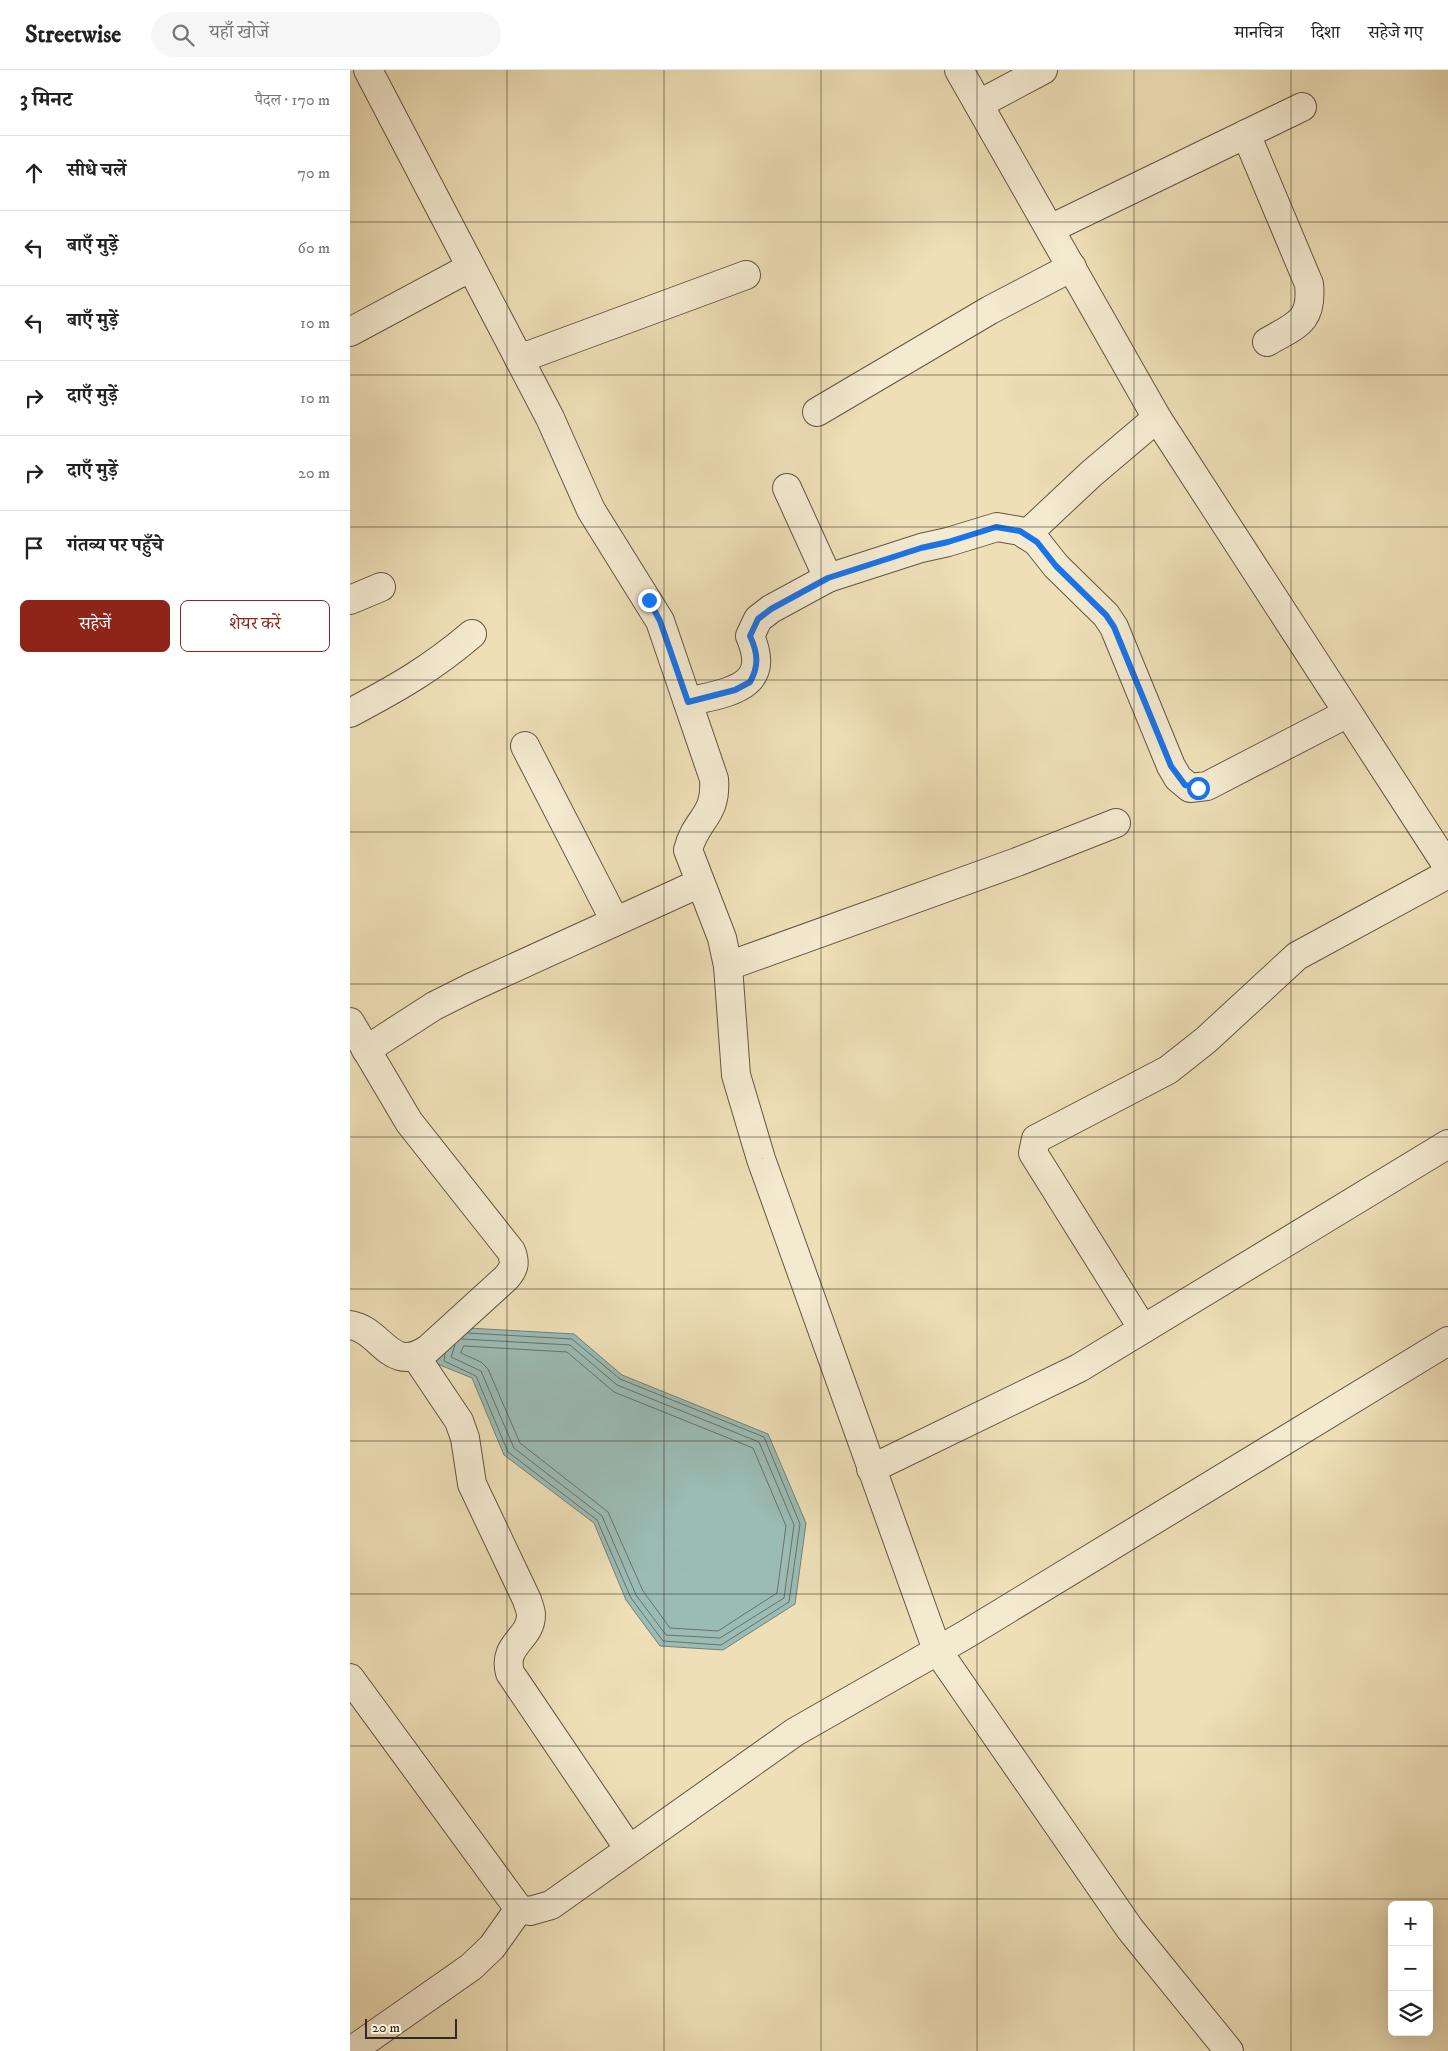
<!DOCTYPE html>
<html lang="hi">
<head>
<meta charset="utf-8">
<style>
	:root { --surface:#fff; --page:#f6f6f6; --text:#222; --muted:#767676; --line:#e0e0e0; --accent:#8f2418 }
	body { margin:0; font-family:"IM FELL DW Pica","Noto Serif Devanagari",serif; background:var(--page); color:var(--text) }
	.controls { position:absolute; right:15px; bottom:15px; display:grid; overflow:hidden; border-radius:8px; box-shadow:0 5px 20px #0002 }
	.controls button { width:45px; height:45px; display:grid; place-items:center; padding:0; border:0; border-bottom:1px solid var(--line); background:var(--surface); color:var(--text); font:25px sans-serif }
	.scale { position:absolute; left:15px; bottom:12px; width:92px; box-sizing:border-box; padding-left:5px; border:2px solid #35281e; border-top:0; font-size:14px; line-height:18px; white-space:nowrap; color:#35281e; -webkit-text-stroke:4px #f4ead0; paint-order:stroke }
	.stop { position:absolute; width:15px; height:15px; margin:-11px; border:4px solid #1a73e8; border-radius:50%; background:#fff }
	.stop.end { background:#1a73e8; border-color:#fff; box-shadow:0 1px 5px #0008 }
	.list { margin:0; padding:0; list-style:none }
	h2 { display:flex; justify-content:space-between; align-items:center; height:65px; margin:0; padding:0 20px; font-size:21px }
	h2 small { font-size:16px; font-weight:400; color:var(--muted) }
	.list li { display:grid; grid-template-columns:32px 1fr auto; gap:15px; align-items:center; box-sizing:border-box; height:75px; padding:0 20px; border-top:1px solid var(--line) }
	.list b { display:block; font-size:19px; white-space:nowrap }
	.list em { font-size:16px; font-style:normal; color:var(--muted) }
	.actions { display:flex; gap:10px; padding:15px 20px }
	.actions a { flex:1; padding:11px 0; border:1px solid var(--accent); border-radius:8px; text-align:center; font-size:18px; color:var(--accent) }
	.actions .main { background:var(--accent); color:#fff }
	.icon { flex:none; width:28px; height:28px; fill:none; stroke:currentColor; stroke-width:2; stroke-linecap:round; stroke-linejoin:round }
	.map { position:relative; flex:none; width:1098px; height:1981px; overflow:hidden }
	header { display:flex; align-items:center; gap:30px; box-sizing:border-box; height:70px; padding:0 25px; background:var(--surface); border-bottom:1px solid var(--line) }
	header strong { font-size:24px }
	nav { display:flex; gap:28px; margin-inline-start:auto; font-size:18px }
	.search { width:350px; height:45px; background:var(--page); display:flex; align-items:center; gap:12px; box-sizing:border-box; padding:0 18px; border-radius:28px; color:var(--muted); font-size:19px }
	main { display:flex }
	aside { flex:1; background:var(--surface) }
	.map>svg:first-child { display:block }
</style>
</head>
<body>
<header>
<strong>Streetwise</strong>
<div class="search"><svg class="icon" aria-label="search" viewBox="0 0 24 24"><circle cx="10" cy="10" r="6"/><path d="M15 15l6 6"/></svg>यहाँ खोजें</div>
<nav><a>मानचित्र</a><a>दिशा</a><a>सहेजे गए</a></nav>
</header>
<main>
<aside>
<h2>3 मिनट<small>पैदल · 170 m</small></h2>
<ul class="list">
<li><svg class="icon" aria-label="ahead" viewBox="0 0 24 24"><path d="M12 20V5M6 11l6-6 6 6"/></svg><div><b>सीधे चलें</b></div><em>70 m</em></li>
<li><svg class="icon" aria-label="left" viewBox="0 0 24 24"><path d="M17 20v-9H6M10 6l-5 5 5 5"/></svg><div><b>बाएँ मुड़ें</b></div><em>60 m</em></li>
<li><svg class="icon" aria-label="left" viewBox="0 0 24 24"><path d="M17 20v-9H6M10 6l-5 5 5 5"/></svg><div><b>बाएँ मुड़ें</b></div><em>10 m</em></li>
<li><svg class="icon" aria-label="right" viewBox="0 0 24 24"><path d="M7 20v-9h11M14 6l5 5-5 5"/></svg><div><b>दाएँ मुड़ें</b></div><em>10 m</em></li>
<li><svg class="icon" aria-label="right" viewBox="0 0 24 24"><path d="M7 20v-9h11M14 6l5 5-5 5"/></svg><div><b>दाएँ मुड़ें</b></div><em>20 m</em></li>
<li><svg class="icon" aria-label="arrive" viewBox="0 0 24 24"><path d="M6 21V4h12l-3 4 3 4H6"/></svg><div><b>गंतव्य पर पहुँचे</b></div></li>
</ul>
<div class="actions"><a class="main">सहेजें</a><a>शेयर करें</a></div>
</aside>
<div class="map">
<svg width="1098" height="1981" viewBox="0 0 1098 1981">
	<rect width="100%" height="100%" fill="#eedfb7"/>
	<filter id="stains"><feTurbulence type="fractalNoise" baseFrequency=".004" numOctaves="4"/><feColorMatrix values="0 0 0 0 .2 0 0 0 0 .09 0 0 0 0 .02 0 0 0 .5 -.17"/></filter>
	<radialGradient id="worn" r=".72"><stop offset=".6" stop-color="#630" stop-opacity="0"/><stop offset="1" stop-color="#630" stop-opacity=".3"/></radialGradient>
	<!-- water -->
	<polygon fill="#9bbcb5" stroke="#728179" points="100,1257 224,1264 272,1305 418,1364 456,1453 445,1534 373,1580 310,1576 276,1530 244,1453 154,1385 122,1308 85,1293"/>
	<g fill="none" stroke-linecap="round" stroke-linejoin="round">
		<!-- shore -->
		<g stroke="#68726a" stroke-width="1">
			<polyline points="105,1275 101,1287 131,1301 164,1378 252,1446 286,1525 316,1565 370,1568 434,1528 444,1455 409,1372 267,1315 220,1275 112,1269"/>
			<polygon points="114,1276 217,1282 264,1322 403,1378 436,1456 427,1523 368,1561 320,1558 293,1521 258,1442 170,1373 138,1299 131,1292 111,1283"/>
			<polyline points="95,1284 94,1291 126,1306 158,1382 247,1450 281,1528 313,1571 371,1575 439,1532 450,1454 414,1367 270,1309 222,1269 118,1263"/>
		</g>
		<!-- minor casing -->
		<g stroke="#635644" stroke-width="30">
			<g id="minor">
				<path d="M18 0 200 348 241 440 310 551 364 709C367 747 346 748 338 780L372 868 378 896 386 1005 411 1089 587 1580 780 1859 879 1981"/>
				<polyline points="609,0 807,348 1098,797"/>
				<polyline points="629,34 693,0"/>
				<path d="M896 64 959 214C963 252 946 255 917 272"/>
				<polyline points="700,159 952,37"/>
				<polyline points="0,262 121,197"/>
				<polyline points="169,289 396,205"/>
				<polyline points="467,342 640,240 722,197"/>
				<polyline points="437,418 478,508"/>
				<polyline points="676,465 741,404 807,348"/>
				<polyline points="0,530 31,517"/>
				<path d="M338 632C377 622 423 619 400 566L408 549 421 539 478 508 571 478 598 472 647 457 670 461 687 472 706 496 756 545 764 557 821 696 828 708 840 718 857 716 998 643"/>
				<path d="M0 643C47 618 81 599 122 564"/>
				<polyline points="175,676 265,851"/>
				<polyline points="378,896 667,792 766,753"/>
				<path d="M0 952 59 1052 161 1181C166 1193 164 1199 156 1208L78 1279C40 1305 32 1260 0 1255"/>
				<polyline points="16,980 84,936 122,917 350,813"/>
				<polyline points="793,1259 683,1083 686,1069 818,1000 856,970 947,886 1098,804"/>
				<path d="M66 1287 109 1351 115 1368 122 1414 177 1530C178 1534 181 1540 181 1545 181 1569 152 1574 160 1603L279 1779"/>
				<polyline points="521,1399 729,1298 1098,1074"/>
				<polyline points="0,1608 169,1839 180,1841 201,1835 445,1662 615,1565 1098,1271"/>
				<polyline points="1,1981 121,1897 142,1877 169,1839"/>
			</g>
		</g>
		<!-- minor -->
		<use href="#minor" stroke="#f4ead0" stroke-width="28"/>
	</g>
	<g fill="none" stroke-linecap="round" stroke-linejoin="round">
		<!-- route -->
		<path stroke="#1a73e8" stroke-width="6" d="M299 530 310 551 338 632 385 620 400 612C409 596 408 583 400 566L408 549 421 539 478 508 571 478 598 472 646 457 670 461 687 472 706 496 756 545 764 557 821 696 835 715 848 718"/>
	</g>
	<!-- grid -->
	<path fill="none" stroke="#35281e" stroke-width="1" stroke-opacity="0.55" d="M157 0V1981M314 0V1981M471 0V1981M627 0V1981M784 0V1981M941 0V1981M0 152H1098M0 305H1098M0 457H1098M0 610H1098M0 762H1098M0 914H1098M0 1067H1098M0 1219H1098M0 1371H1098M0 1524H1098M0 1676H1098M0 1829H1098"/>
	<rect width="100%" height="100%" filter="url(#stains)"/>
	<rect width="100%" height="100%" fill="url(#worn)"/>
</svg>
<div class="controls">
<button>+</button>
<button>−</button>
<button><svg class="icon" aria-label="layers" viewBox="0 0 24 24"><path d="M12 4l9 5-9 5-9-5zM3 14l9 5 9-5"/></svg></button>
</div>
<div class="scale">20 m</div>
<div class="stop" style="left:848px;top:718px"></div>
<div class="stop end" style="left:299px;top:530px"></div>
</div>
</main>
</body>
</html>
